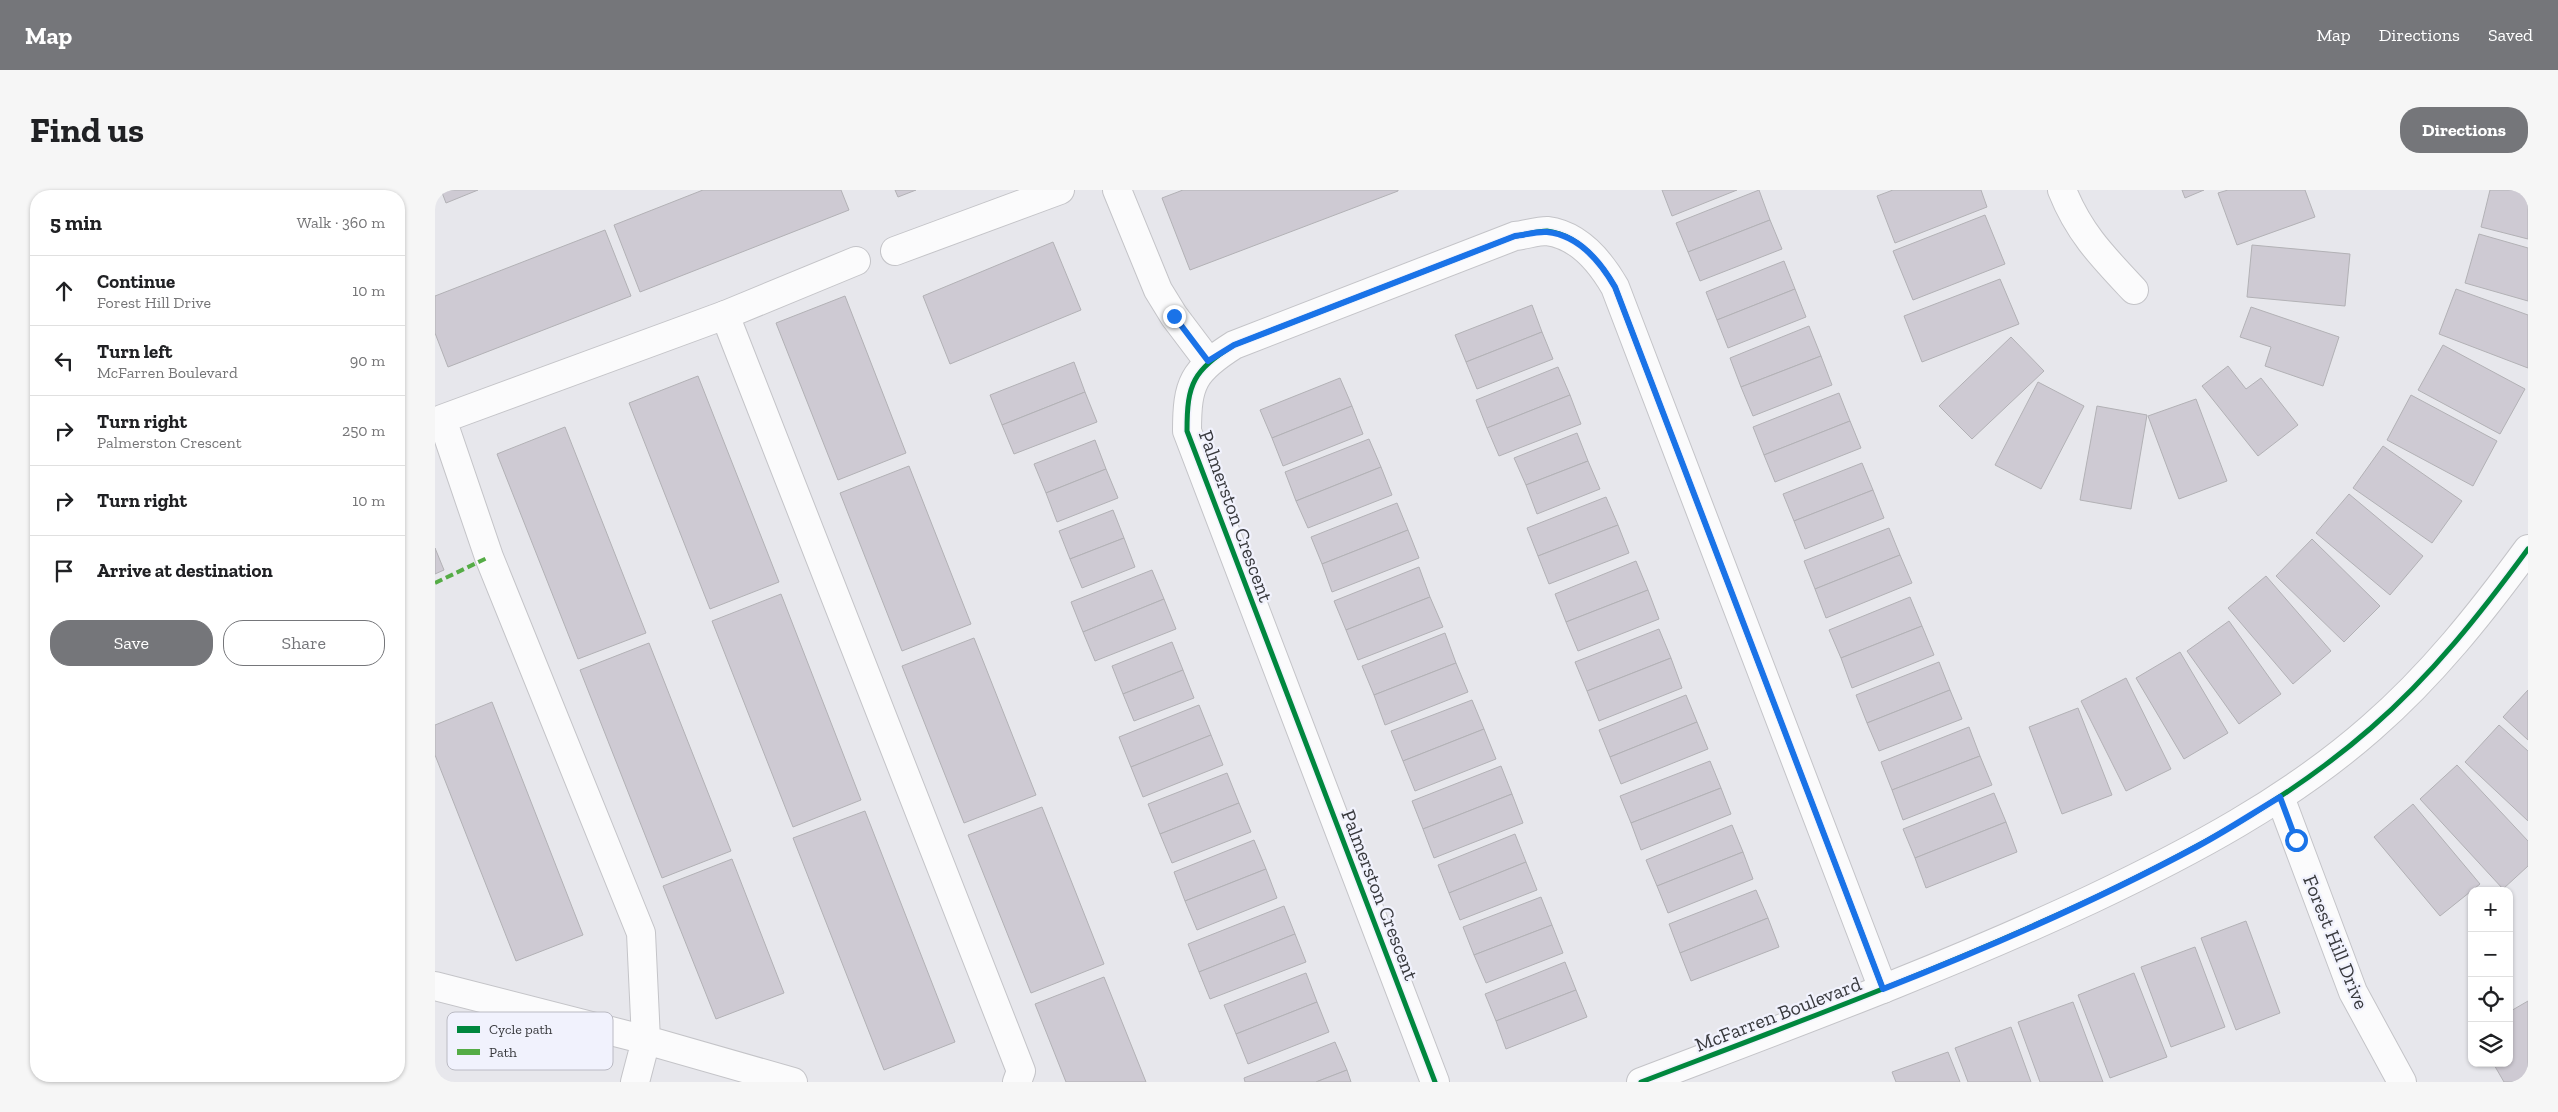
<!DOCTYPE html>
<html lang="en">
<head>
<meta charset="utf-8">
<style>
	:root { --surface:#fff; --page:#f6f6f6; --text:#202124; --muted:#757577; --line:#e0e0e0; --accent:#75767a }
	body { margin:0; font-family:"Zilla Slab",serif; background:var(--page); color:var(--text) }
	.controls { position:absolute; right:15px; bottom:15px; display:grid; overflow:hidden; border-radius:10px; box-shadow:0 1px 4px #0004 }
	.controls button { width:45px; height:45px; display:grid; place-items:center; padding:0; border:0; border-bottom:1px solid var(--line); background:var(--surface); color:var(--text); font:25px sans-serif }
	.stop { position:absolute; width:15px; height:15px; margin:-11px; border:4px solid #1a73e8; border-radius:50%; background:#fff }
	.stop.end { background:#1a73e8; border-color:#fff; box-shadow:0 1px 5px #0008 }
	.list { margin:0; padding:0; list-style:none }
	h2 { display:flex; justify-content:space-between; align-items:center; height:65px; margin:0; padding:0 20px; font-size:21px }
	h2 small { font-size:16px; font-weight:400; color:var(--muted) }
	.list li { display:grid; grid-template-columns:32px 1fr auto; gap:15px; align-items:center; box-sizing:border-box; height:70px; padding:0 20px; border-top:1px solid var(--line) }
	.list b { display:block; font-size:19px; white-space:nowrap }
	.list p { margin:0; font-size:16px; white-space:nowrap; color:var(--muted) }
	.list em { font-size:16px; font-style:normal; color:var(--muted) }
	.actions { display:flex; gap:10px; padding:15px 20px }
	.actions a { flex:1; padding:11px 0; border:1px solid var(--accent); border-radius:20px; text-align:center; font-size:18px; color:var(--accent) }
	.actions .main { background:var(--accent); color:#fff }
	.icon { flex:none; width:28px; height:28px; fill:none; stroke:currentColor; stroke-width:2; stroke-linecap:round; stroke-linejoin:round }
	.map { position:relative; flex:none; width:2093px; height:892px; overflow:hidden; border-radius:20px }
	header { display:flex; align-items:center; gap:30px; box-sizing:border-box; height:70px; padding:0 25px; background:var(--accent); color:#fff }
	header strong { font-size:24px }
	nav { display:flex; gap:28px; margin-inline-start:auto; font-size:18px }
	.intro { display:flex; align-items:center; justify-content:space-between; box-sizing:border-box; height:120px; padding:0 30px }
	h1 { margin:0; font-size:35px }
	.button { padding:12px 22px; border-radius:20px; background:var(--accent); color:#fff; font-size:18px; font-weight:700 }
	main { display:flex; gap:30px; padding:0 30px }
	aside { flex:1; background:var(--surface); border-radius:20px; box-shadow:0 1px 4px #0004 }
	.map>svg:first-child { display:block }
</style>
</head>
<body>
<header>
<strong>Map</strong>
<nav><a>Map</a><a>Directions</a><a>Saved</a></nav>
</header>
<div class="intro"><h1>Find us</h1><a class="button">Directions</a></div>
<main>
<aside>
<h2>5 min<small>Walk · 360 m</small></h2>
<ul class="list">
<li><svg class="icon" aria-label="ahead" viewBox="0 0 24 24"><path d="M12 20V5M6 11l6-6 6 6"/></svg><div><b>Continue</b><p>Forest Hill Drive</p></div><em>10 m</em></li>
<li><svg class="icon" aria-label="left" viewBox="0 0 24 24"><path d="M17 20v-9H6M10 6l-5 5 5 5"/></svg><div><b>Turn left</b><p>McFarren Boulevard</p></div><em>90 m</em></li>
<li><svg class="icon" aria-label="right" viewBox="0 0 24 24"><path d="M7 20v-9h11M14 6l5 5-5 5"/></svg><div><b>Turn right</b><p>Palmerston Crescent</p></div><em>250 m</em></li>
<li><svg class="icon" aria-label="right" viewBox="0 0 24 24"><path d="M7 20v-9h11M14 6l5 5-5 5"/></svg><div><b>Turn right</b></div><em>10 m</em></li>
<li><svg class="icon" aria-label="arrive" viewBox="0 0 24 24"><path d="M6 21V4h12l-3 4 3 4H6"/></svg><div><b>Arrive at destination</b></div></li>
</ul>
<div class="actions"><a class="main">Save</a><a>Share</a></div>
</aside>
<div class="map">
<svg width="2093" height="892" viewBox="0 0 2093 892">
	<rect width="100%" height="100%" fill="#e7e7ec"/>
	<!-- building -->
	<g fill="#cecad3" stroke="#b2b1b5">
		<polygon points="6,0 43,0 11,13"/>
		<polygon points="268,0 406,0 414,20 205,102 179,35"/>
		<polygon points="460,0 481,0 463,7"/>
		<polygon points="748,0 963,0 963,1 755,80 727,8"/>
		<polygon points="1227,0 1302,0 1237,26"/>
		<polygon points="1324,0 1335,30 1253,62 1241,33"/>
		<polygon points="1458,0 1546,0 1552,17 1460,53 1442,6"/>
		<polygon points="1747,0 1769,0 1750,8"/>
		<polygon points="1793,0 1870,0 1880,27 1802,55 1783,3"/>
		<polygon points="2055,0 2093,0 2093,49 2046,37"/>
		<polygon points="1550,25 1570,74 1478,110 1458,61"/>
		<polygon points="1335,30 1347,59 1265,91 1253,62"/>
		<polygon points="170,40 196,106 13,177 0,143 0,106"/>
		<polygon points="2044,44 2093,58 2093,111 2030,93"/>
		<polygon points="618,52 646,120 515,174 488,106"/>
		<polygon points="1817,55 1915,64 1910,116 1812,107"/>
		<polygon points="1349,71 1360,99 1282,130 1271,102"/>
		<polygon points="1565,89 1584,134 1487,172 1469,126"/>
		<polygon points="1360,99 1371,127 1293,158 1282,130"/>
		<polygon points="2021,99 2093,125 2093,178 2004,144"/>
		<polygon points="410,106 471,263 403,290 341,133"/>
		<polygon points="1097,115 1107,142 1031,172 1020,145"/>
		<polygon points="1816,117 1904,147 1888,196 1830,176 1836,157 1805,147"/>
		<polygon points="1374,136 1386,166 1306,197 1295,168"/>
		<polygon points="1107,142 1118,169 1042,199 1031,172"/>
		<polygon points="1576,147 1609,181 1537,249 1504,216"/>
		<polygon points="2008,155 2090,199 2065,244 1983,200"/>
		<polygon points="1386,166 1397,195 1318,226 1306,197"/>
		<polygon points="639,172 650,202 567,235 555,205"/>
		<polygon points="1793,176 1811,199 1826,188 1863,235 1823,266 1767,196"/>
		<polygon points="1123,177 1135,205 1052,238 1041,210"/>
		<polygon points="263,186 344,392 275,419 194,213"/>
		<polygon points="905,188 917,216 837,248 825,220"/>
		<polygon points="1603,192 1649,216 1606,299 1560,275"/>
		<polygon points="650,202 662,232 579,264 567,235"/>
		<polygon points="1404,203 1415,231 1329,265 1318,237"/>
		<polygon points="1135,205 1146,234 1064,266 1052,238"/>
		<polygon points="1976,205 2062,251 2038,296 1952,250"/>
		<polygon points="1761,209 1792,291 1744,309 1713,226"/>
		<polygon points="917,216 928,244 848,276 837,248"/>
		<polygon points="1662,216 1712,225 1696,319 1645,310"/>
		<polygon points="1415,231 1426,258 1340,292 1329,265"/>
		<polygon points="130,237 211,443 143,469 62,264"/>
		<polygon points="1142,243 1153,271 1091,295 1079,268"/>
		<polygon points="934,249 946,277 861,311 850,282"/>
		<polygon points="660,250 671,279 611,303 599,274"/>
		<polygon points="1948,256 2027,311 1997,353 1918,298"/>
		<polygon points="1153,271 1165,299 1102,324 1091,295"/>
		<polygon points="1427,273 1438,300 1359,331 1348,304"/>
		<polygon points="474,276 536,434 467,461 405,303"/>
		<polygon points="946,277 957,305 873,338 861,311"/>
		<polygon points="671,279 683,308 622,332 611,303"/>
		<polygon points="1438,300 1449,328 1370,359 1359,331"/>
		<polygon points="1914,304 1988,366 1955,405 1881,343"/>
		<polygon points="1171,307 1183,335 1103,366 1092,338"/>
		<polygon points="962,313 973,340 887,374 876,347"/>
		<polygon points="678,320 689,348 635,369 624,341"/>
		<polygon points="1183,335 1194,363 1114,394 1103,366"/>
		<polygon points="1454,338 1465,365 1380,399 1369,371"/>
		<polygon points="973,340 984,368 897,402 887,374"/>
		<polygon points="689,348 700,377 647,398 635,369"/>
		<polygon points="1877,349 1945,416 1909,452 1841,386"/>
		<polygon points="0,358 9,380 0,384"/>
		<polygon points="1465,365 1477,393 1391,428 1380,399"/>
		<polygon points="1201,371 1213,400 1131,432 1120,404"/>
		<polygon points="984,377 995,407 911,440 899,411"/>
		<polygon points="717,380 729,409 648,442 636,412"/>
		<polygon points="1831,386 1896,461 1858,494 1793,418"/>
		<polygon points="1213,400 1224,429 1143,461 1131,432"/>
		<polygon points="346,404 426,610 358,637 277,431"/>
		<polygon points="995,407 1008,437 923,470 911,440"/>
		<polygon points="1475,407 1487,436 1406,468 1394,440"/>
		<polygon points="729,409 741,439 660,471 648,442"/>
		<polygon points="1794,431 1846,504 1804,534 1752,461"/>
		<polygon points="1487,436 1499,465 1417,498 1406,468"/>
		<polygon points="1224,439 1236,468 1152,501 1140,472"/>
		<polygon points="1010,443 1021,473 939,505 927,476"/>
		<polygon points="539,448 601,605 529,633 467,476"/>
		<polygon points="737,452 748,480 688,504 677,476"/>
		<polygon points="214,453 296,661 227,688 145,480"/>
		<polygon points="1745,462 1793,543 1749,569 1701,488"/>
		<polygon points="1236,468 1247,498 1164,531 1152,501"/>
		<polygon points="1504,472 1515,500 1432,533 1421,505"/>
		<polygon points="1021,473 1033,502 950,535 939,505"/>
		<polygon points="748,480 759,508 699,531 688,504"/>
		<polygon points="1691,488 1736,579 1691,601 1646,511"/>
		<polygon points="1515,500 1527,529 1444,561 1432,533"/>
		<polygon points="2093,500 2093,550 2068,527"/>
		<polygon points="1251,505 1262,532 1175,567 1164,540"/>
		<polygon points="1037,510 1049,539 968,571 956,541"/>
		<polygon points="57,512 148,745 81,771 0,565 0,535"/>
		<polygon points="764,515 776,545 696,577 684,547"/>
		<polygon points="1643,518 1677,605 1627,624 1594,537"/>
		<polygon points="1262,532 1273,559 1186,594 1175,567"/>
		<polygon points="2064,535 2093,561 2093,631 2030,572"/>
		<polygon points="1534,537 1545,566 1457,600 1446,572"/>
		<polygon points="1049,539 1061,569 980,601 968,571"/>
		<polygon points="776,545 788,575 708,607 696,577"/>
		<polygon points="1545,566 1557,595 1468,630 1457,600"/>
		<polygon points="1275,571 1286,598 1196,633 1185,606"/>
		<polygon points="2022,575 2093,651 2093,676 2068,699 1985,609"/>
		<polygon points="1066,576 1077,604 988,639 977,611"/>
		<polygon points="792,583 804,613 725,644 713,614"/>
		<polygon points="1286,598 1296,624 1206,660 1196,633"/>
		<polygon points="1559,603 1571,632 1480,668 1468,639"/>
		<polygon points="1077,604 1088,633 999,668 988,639"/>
		<polygon points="804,613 816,642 737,673 725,644"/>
		<polygon points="1978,614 2045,694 2005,726 1939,647"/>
		<polygon points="607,617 669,774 596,803 533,645"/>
		<polygon points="430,621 520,852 449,880 358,648"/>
		<polygon points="1571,632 1582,662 1491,698 1480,668"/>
		<polygon points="1297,635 1308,662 1222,696 1211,670"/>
		<polygon points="1080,644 1091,672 1014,703 1003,675"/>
		<polygon points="819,650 831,679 750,711 739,682"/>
		<polygon points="1308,662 1318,689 1233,723 1222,696"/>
		<polygon points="297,669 349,803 281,829 228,696"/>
		<polygon points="1091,672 1102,700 1025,730 1014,703"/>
		<polygon points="831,679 842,708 762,740 750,711"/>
		<polygon points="1321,700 1333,728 1245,763 1234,734"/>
		<polygon points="1106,707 1117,735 1039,765 1028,737"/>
		<polygon points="849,716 860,744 764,782 753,754"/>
		<polygon points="1333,728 1344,757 1256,791 1245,763"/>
		<polygon points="1811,731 1845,823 1801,840 1766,748"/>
		<polygon points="1117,735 1128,763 1051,793 1039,765"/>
		<polygon points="860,744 871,772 775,809 764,782"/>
		<polygon points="1760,757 1790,837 1736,857 1706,777"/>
		<polygon points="1130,772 1141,800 1061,831 1050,804"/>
		<polygon points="871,783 882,812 801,844 789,815"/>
		<polygon points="1699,783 1732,867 1675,888 1643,805"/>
		<polygon points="669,787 711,892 631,892 600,814"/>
		<polygon points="1141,800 1152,827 1071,859 1061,831"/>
		<polygon points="2093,811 2093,892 2069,892 2058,873 2074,873 2074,822"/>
		<polygon points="882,812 894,842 813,874 801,844"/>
		<polygon points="1638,812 1668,892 1605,892 1583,832"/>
		<polygon points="1576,837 1596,892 1533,892 1520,858"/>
		<polygon points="900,852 912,880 881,892 810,892 809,888"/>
		<polygon points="1513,862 1525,892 1461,892 1457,882"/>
		<polygon points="912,880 916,892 881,892"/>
	</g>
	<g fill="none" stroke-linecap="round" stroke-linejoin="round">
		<!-- minor casing -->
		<g stroke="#c4c4c8" stroke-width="30">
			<g id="minor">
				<polyline points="682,0 723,100 739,126 773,171"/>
				<path d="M1627 0C1644 43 1668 67 1699 100"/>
				<polyline points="460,61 625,0"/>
				<polyline points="290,125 421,71"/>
				<polyline points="1845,607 1918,802 1967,892"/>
				<polyline points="0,796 211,850 200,892"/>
				<polyline points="358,892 211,850 206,743 54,367 7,229 290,125 586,881 582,892"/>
				<path d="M1000 892 752 241C752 193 758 181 799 155L1080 46C1090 45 1102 41 1112 41 1144 45 1165 71 1180 97L1448 799"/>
				<path d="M1206 892C1358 834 1510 778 1657 709 1756 662 1854 610 1936 538 1997 485 2046 423 2093 359"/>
			</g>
		</g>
		<!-- minor -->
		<use href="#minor" stroke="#fbfbfc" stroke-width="28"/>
		<!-- quiet -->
		<polyline stroke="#55ac46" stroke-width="4" stroke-dasharray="8 4" stroke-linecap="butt" points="0,393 54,367"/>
		<!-- cycleway casing -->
		<g stroke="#f1f2fd" stroke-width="8">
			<g id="cycleway">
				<path d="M1000 892 752 241C752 193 758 181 799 155L1080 46C1090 45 1102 41 1112 41 1144 45 1165 71 1180 97L1448 799"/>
				<path d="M1206 892C1358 834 1510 778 1657 709 1756 662 1854 610 1936 538 1997 485 2046 423 2093 359"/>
			</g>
		</g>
		<!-- cycleway -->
		<use href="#cycleway" stroke="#00873e" stroke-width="5"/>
	</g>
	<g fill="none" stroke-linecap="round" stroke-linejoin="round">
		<!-- route -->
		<path stroke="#1a73e8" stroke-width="6" d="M739 126 773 171 799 155 1080 46C1090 45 1102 41 1112 42 1144 45 1165 71 1180 97L1448 799C1555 757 1661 711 1763 656 1791 641 1818 623 1845 607L1861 650"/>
	</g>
	<g text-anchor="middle" stroke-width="4.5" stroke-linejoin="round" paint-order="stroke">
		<!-- street labels -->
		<g font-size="20" fill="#38393d" stroke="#f1f2fd">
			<text transform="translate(801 326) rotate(70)" y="7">Palmerston Crescent</text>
			<text transform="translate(945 705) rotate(69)" y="7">Palmerston Crescent</text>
			<text transform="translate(1901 752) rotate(68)" y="7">Forest Hill Drive</text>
			<text transform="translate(1343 824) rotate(-21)" y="7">McFarren Boulevard</text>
		</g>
	</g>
	<!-- legend -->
	<rect x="12" y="822" width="166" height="58" rx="8" fill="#f1f2fd" stroke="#babac3" stroke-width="1"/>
	<rect x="22" y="836" width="23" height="7" fill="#00873e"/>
	<rect x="22" y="859" width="23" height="6" fill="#55ac46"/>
	<g font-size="14" fill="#38393d">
		<text x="54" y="844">Cycle path</text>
		<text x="54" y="867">Path</text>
	</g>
</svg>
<div class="controls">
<button>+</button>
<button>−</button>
<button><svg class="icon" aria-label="locate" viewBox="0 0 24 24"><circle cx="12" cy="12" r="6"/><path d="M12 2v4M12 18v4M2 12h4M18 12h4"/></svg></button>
<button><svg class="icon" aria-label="layers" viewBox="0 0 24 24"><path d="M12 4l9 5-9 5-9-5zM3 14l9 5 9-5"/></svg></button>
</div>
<div class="stop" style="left:1861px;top:650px"></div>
<div class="stop end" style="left:739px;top:126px"></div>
</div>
</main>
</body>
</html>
